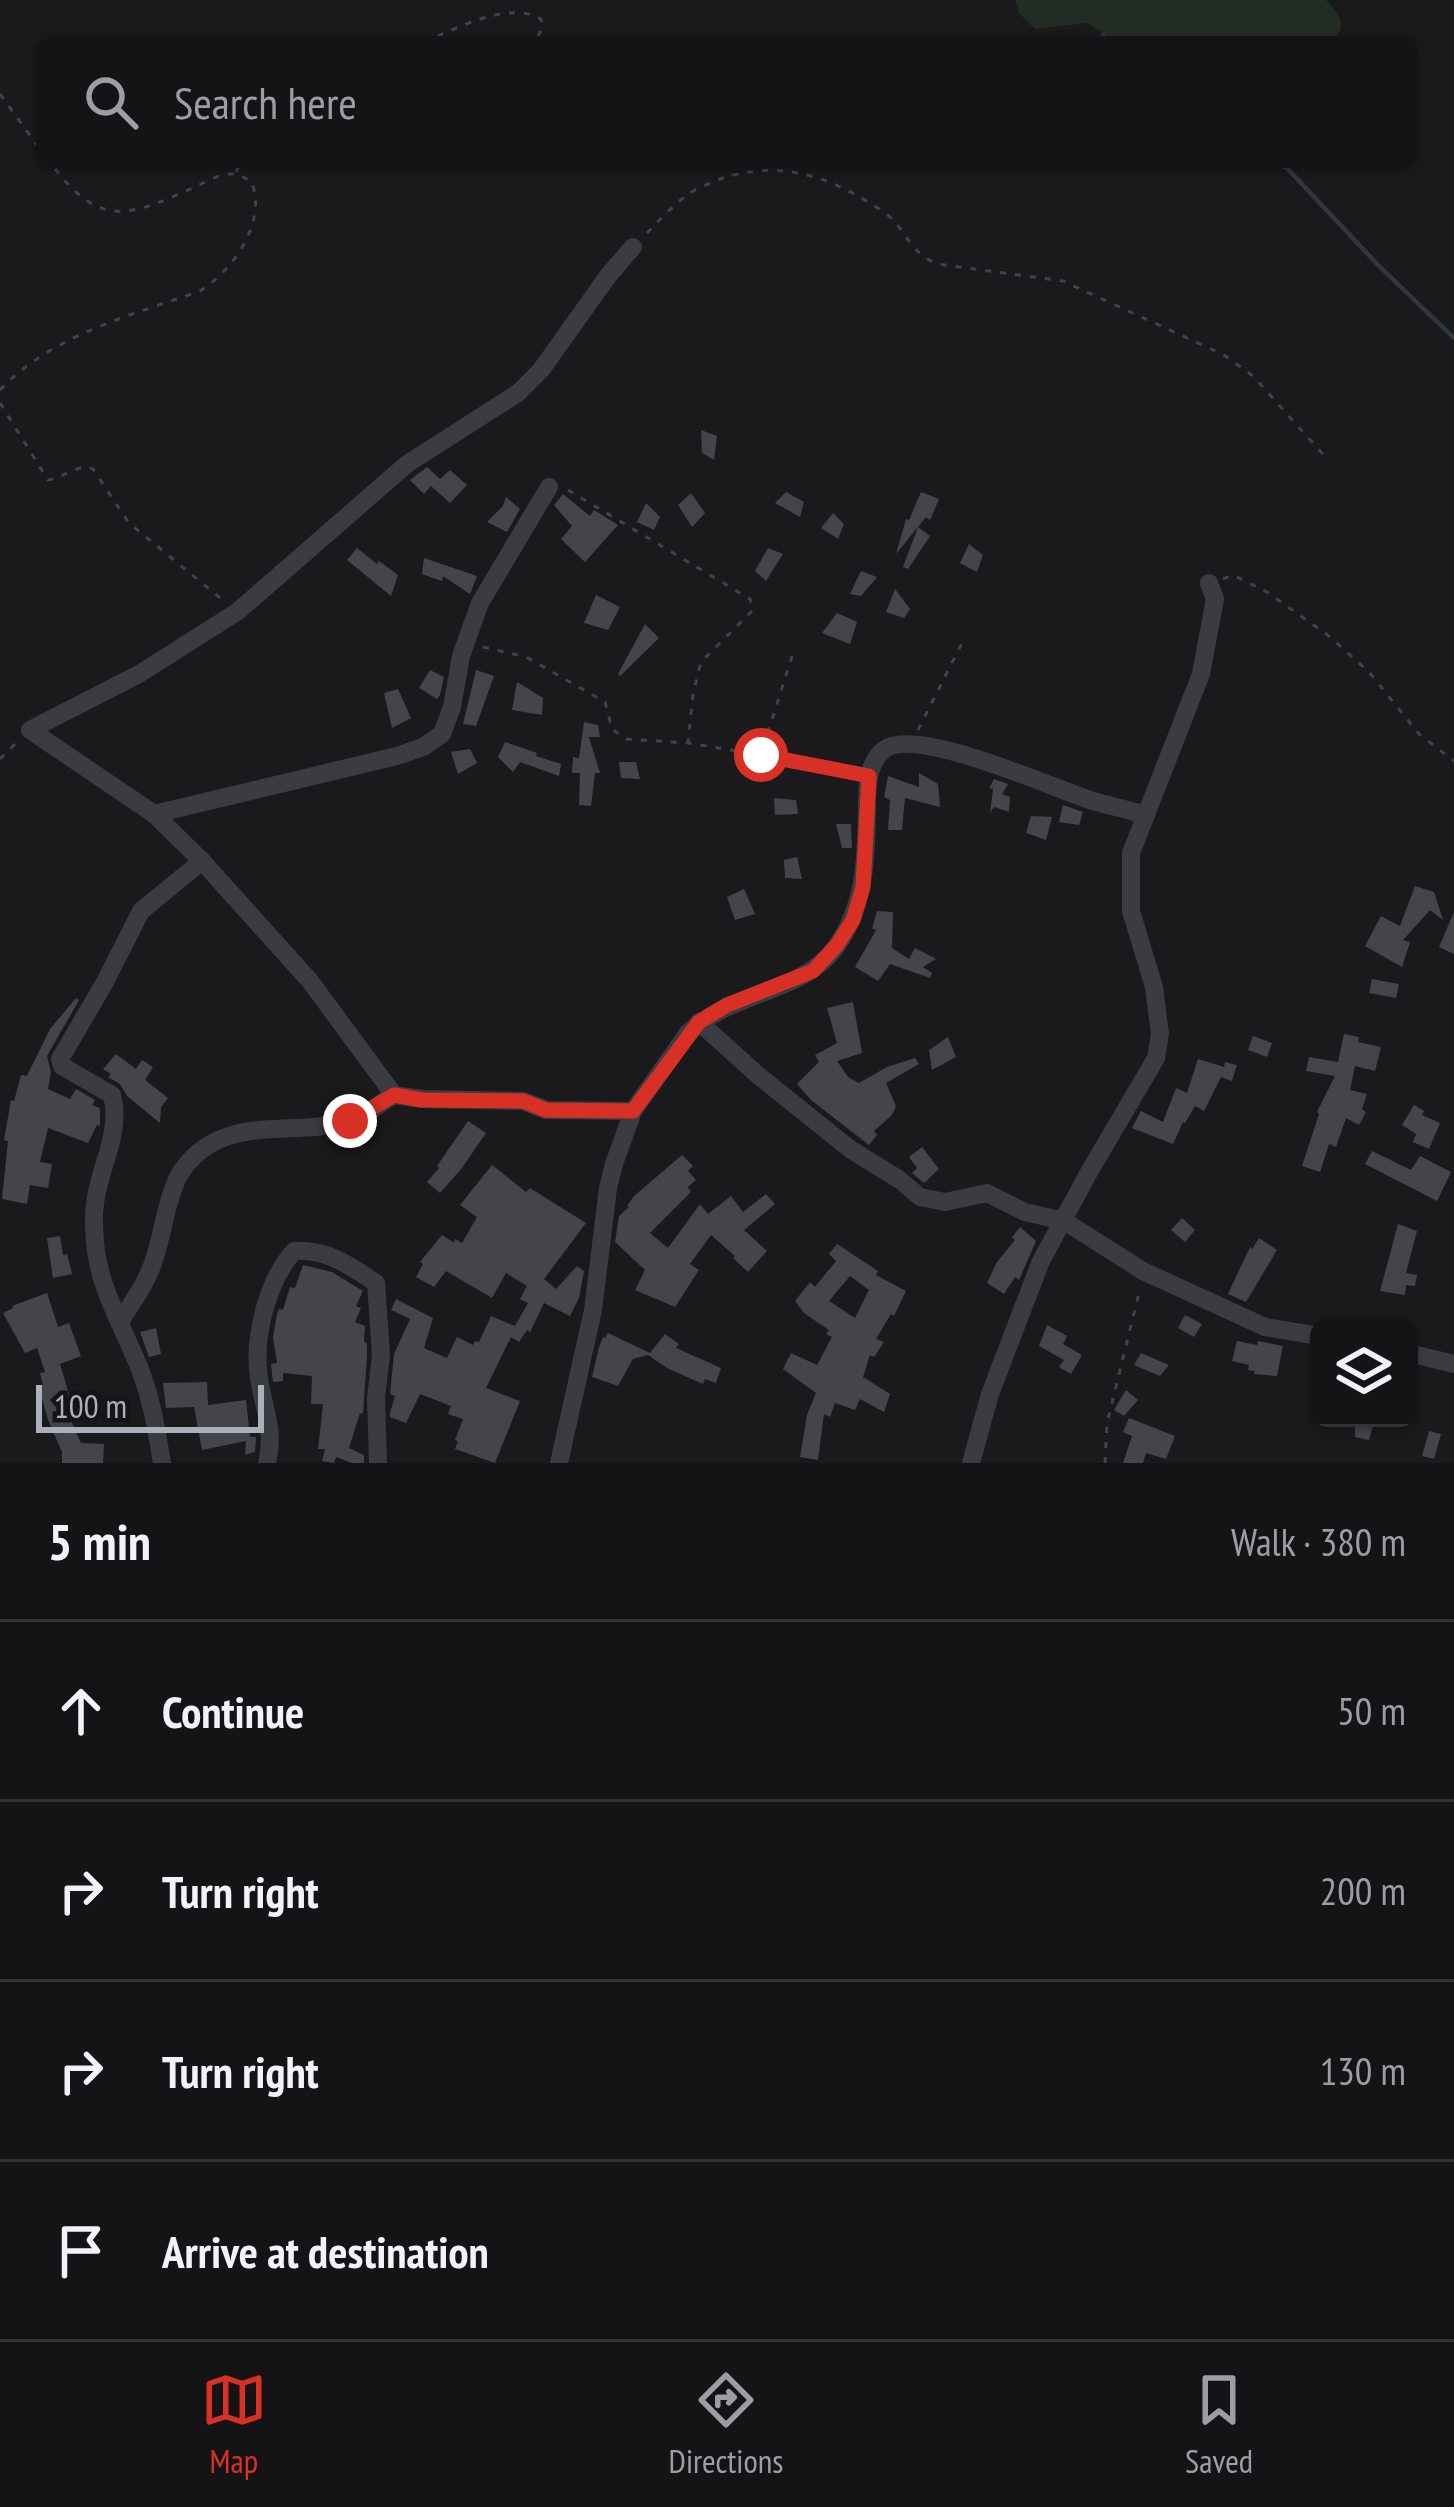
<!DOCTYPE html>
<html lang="en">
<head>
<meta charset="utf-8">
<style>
	:root { --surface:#141416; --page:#1d1d1f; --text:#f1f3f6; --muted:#9d9ea1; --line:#333335; --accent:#d93025 }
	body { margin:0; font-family:"PT Sans Narrow",sans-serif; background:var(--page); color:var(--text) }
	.controls { position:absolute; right:36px; bottom:36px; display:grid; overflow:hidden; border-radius:18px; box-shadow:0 3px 9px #0004 }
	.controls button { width:108px; height:108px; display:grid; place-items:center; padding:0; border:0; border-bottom:3px solid var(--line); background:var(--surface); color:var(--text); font:60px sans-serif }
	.scale { position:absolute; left:36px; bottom:30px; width:228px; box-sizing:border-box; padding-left:12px; border:6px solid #acb0bc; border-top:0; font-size:33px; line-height:42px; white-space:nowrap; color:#acb0bc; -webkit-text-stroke:9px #151518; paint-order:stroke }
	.stop { position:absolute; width:36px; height:36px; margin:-27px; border:9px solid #d93025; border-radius:50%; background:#fff }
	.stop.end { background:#d93025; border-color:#fff; box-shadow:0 3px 12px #0008 }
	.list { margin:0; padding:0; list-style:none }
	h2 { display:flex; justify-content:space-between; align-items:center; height:156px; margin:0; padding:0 48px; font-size:51px }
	h2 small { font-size:39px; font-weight:400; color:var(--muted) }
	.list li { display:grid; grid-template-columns:78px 1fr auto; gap:36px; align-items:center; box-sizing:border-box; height:180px; padding:0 48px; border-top:3px solid var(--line) }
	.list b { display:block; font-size:45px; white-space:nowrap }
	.list em { font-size:39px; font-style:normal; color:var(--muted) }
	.icon { flex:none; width:66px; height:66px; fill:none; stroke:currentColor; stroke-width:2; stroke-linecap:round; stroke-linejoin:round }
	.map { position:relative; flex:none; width:1454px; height:1463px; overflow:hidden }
	.search { position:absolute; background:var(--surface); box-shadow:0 3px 9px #0004; left:36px; right:36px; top:36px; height:132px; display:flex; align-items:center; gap:30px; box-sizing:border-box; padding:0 42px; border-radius:18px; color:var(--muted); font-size:45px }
	.sheet { height:876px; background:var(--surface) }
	nav { display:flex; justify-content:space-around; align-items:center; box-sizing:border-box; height:168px; border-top:3px solid var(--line); background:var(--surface); font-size:33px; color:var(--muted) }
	nav a { display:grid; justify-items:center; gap:6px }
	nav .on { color:var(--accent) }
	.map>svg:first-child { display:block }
</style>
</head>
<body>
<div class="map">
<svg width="1454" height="1463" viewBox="0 0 1454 1463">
	<rect width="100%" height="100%" fill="#1a1a1d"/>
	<!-- green -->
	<path fill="#222b24" d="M1015 0H1326C1340 13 1350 32 1328 42H1118L1087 23 1035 29 1019 13Z"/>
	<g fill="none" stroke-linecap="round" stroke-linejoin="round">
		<!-- stream -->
		<g stroke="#2f3841" stroke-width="4.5">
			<polyline points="1103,35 1109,42"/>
			<polyline points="1222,162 1266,162"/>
			<polyline points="1267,162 1286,167 1378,265 1454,338"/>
		</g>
	</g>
	<!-- building -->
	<g fill="#44454a" fill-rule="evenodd">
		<polygon points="701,430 717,436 714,460 702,453"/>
		<polygon points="427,467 440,479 450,470 467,485 450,503 431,486 424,494 410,480"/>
		<polygon points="786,492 804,502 800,517 775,503"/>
		<polygon points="921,492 939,499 930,520 926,517 896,554 906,519 909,520"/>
		<polygon points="691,493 705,513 692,527 678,505"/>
		<polygon points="563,494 590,516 594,510 618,525 585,562 561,539 572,526 554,505"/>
		<polygon points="506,497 520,509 507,532 487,522 503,506"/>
		<polygon points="646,503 660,517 654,530 637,522"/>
		<polygon points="833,513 844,524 838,539 821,528"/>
		<polygon points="918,527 930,536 908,569 903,567"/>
		<polygon points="969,544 983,555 977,572 960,563"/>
		<polygon points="357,548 377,564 379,561 398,575 391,596 347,560"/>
		<polygon points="768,548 783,554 766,581 755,571"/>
		<polygon points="424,558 477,576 470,594 443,576 442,581 422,574"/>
		<polygon points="861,571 877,577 861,596 850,594"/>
		<polygon points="895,589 910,609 904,618 886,612"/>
		<polygon points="596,595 620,607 608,630 584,623"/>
		<polygon points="837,613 857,622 850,644 822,633"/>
		<polygon points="645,624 659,638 620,676 618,674"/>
		<polygon points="430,670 444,677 440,695 437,699 419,688"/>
		<polygon points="476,670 494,676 476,726 463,724"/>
		<polygon points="517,682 543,698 542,715 512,710"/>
		<polygon points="398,689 411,718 392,728 384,693"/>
		<polygon points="584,722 598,725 600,737 589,737 600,773 595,773 591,806 579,805 580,773 572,773 573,757 579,758"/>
		<polygon points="505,742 537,753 536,756 561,764 559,776 520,762 513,772 498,757"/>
		<polygon points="470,749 477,763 458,774 451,752"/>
		<polygon points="619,762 636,762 640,779 621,778"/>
		<polygon points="919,773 938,784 940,807 905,798 902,830 888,830 890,800 884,797 888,776 919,787"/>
		<polygon points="994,779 1008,784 1002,794 1010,797 1009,812 994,807 990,813 993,789 989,788"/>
		<polygon points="774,798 796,800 798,814 775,815"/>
		<polygon points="1063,805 1083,812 1079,825 1059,822"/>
		<polygon points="1031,816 1052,817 1046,840 1026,833"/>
		<polygon points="836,824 851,824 852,848 842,848"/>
		<polygon points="797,857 802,879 785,878 784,860"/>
		<polygon points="1415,886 1434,892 1443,920 1430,910 1403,940 1410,942 1402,967 1365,946 1381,916 1400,926"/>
		<polygon points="744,889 755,914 735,920 727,897"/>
		<polygon points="877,911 893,912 892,948 909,959 915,948 936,959 923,967 932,973 930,978 890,964 878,981 855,967 876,930 872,929"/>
		<polygon points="1454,912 1454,954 1439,947"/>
		<polygon points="1372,979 1399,984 1396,998 1369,993"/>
		<polygon points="76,998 79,1000 47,1056 51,1072 48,1089 70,1099 76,1089 95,1100 92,1105 100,1108 100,1126 97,1125 88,1143 48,1128 40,1162 52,1164 48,1188 30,1185 27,1204 2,1199 8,1141 4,1140 11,1100 14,1101 21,1075 27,1076 50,1029"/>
		<polygon points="853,1002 862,1053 837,1061 848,1077 859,1083 887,1067 915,1058 919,1064 886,1083 896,1106 892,1115 874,1131 877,1135 869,1145 811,1100 797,1084 819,1062 815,1055 837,1043 827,1008"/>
		<polygon points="1344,1034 1359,1037 1358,1042 1381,1047 1375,1071 1355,1066 1350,1090 1367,1094 1362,1109 1366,1112 1359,1125 1346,1118 1336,1147 1329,1144 1320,1172 1302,1166 1319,1114 1317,1112 1335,1076 1306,1071 1309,1057 1338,1062"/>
		<polygon points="1253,1036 1272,1043 1267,1057 1248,1050"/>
		<polygon points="948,1037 956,1057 932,1070 929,1050"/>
		<polygon points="116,1054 136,1069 142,1060 153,1067 145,1080 168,1098 161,1107 160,1123 127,1096 120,1084 108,1077 111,1074 103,1069"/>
		<polygon points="1198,1059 1224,1067 1225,1062 1237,1065 1232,1081 1221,1077 1204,1111 1195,1106 1185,1123 1183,1122 1173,1144 1132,1128 1141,1111 1163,1122 1176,1088 1187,1093"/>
		<polygon points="1414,1105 1424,1111 1422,1115 1440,1123 1429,1149 1413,1142 1416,1134 1402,1125"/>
		<polygon points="468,1121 486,1133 462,1168 440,1193 427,1182 439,1168 437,1166"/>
		<polygon points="922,1147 939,1169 924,1183 912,1173 917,1168 909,1157"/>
		<polygon points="1372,1151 1411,1170 1420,1156 1451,1172 1437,1201 1365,1164"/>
		<polygon points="682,1155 693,1166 688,1171 696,1180 688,1187 691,1192 650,1233 668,1248 700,1204 708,1214 731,1196 743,1212 766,1194 775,1204 744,1230 767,1251 748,1272 733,1258 735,1256 711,1235 690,1264 699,1270 675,1307 635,1290 645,1270 615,1242 619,1216 629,1207 627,1206 634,1196"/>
		<polygon points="492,1165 526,1192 530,1188 586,1223 544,1279 556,1289 577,1266 584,1271 579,1298 570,1316 544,1303 530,1332 527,1330 519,1342 511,1337 486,1388 520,1401 495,1463 455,1449 458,1441 455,1440 463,1419 448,1414 451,1406 420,1394 406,1423 390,1417 390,1413 395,1396 390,1394 394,1354 410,1319 391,1310 396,1299 433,1318 424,1348 447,1358 457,1337 473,1345 475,1341 479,1342 491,1316 515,1326 528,1303 520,1299 527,1286 506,1273 492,1298 446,1271 434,1287 416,1277 423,1264 420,1262 442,1235 454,1243 455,1239 462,1243 477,1217 460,1205"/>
		<polygon points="1182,1218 1195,1230 1185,1242 1171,1230"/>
		<polygon points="1398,1224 1417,1231 1406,1273 1417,1275 1415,1286 1406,1285 1405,1295 1380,1291"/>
		<polygon points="1020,1227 1036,1241 1019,1280 1015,1277 1004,1294 987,1283 997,1262 1015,1240 1012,1237"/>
		<polygon points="60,1236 63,1255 67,1254 72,1274 53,1278 47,1238"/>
		<polygon points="1259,1238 1277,1250 1246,1302 1228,1294 1250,1247 1252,1249"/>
		<path d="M837 1244 878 1271 876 1275 906 1291 894 1316 891 1314 876 1339 884 1342 874 1357 870 1355 863 1377 890 1394 884 1412 860 1399 855 1410 835 1403 830 1417 824 1414 818 1460 800 1457 807 1415 816 1393 783 1369 791 1353 817 1365 832 1337 826 1334 829 1330 804 1313 795 1301 810 1282 815 1287 836 1261 829 1254ZM850 1276 869 1290 855 1318 829 1301Z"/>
		<polygon points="303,1265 332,1272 363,1291 356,1306 361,1308 355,1322 365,1326 364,1342 367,1343 367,1355 363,1414 360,1413 349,1448 364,1455 364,1463 352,1463 336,1457 334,1463 322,1461 325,1449 318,1449 323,1404 311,1404 312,1376 283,1373 283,1381 273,1382 271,1364 277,1363 273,1337 277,1314 279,1309 283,1310 290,1287 295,1288"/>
		<polygon points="47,1293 58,1327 69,1323 81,1356 60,1364 69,1394 74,1391 81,1414 68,1414 81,1443 104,1444 103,1463 62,1463 62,1452 48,1420 39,1387 43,1385 40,1373 45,1372 37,1348 25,1353 3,1313 13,1308 12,1306"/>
		<polygon points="1185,1315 1202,1324 1194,1337 1178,1328"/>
		<polygon points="1047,1325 1067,1336 1063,1344 1082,1355 1071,1374 1059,1367 1064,1360 1039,1346"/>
		<polygon points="156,1328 161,1354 149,1357 140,1332"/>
		<polygon points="608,1333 650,1353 665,1334 679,1344 676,1348 721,1368 716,1383 705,1379 703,1384 667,1368 648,1355 633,1359 618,1386 592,1377 599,1347 603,1337 605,1338"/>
		<polygon points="1237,1341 1257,1345 1258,1341 1283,1346 1277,1376 1254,1374 1255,1371 1248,1370 1249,1365 1232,1361"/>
		<polygon points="1141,1353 1169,1365 1160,1376 1134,1365"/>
		<polygon points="207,1382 208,1405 246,1400 250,1437 256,1437 255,1452 245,1455 246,1441 202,1450 194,1407 166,1408 163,1383"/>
		<polygon points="1126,1390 1138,1400 1124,1416 1114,1410"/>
		<polygon points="1129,1418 1175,1436 1166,1459 1146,1453 1143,1463 1123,1463 1132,1436 1123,1432"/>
		<polygon points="1341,1418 1375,1418 1369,1440 1355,1437 1355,1427"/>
		<polygon points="1429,1431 1441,1434 1434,1459 1422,1456"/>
	</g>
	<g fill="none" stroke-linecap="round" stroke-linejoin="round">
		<!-- path -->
		<g stroke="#414349" stroke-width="3" stroke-dasharray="6 9" stroke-linecap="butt">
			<path d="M424 42C456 29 508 0 541 19 543 30 540 35 532 42"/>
			<polyline points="0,94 42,152"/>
			<polyline points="723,162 732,175"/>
			<polyline points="236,172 241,162"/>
			<path d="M647 233C662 218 676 201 695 190 764 154 825 171 885 213 907 229 906 250 937 264L1063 281 1224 355 1253 376 1329 461"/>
			<path d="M0 390C53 334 130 316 200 291 234 270 268 220 251 181 247 179 238 174 233 174 221 173 208 181 197 186 130 216 100 231 50 162"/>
			<path d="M0 403 48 480C64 478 77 463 93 469L129 523 225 602"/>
			<polyline points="568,490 750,599 753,610 701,662 693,694 688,743"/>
			<polyline points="1223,579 1233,575 1267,592 1329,636 1369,672 1419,734 1454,761"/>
			<polyline points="483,647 526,657 605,702 612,729 626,739 688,743 761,755"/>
			<polyline points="792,656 761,755 850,772"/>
			<polyline points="918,730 964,639"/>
			<polyline points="0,759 16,743"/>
			<polyline points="1105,1463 1107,1423 1140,1289"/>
		</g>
		<!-- minor -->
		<g stroke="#3b3c42" stroke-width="18">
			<polyline points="633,247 608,276 541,370 518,393 407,464 237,612 139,674 30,730 154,814 202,861 310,981 394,1095 422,1099 523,1101 546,1110 633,1111"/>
			<polyline points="154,814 397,756 423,747 442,734 452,707 461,656 480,603 549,487"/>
			<polyline points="699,1022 759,1076 850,1149 900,1180 920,1197 945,1202 987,1193 1025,1212 1064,1221 1143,1271 1265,1327 1319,1336"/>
			<path d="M120 1322C133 1301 148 1281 155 1257 163 1232 168 1190 183 1169 224 1113 289 1137 346 1122 362 1118 379 1104 394 1095"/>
			<polyline points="1409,1353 1454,1364"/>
			<path d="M162 1463C157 1433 152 1401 141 1372 125 1330 98 1288 95 1241 94 1230 93 1216 95 1204 99 1167 122 1133 112 1095L62 1066 60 1059 105 982 141 911 202 861"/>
			<path d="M267 1463C275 1430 264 1411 259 1378 253 1338 267 1281 294 1251 328 1249 348 1265 376 1283L381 1355 376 1398 378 1463"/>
			<path d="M559 1463 593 1310 608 1188 614 1164 633 1111 688 1033C730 992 803 993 836 947 866 904 866 858 867 808 867 788 867 762 885 749 917 726 1055 789 1093 801 1111 806 1129 810 1146 815"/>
			<polyline points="971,1463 990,1394 1041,1261 1088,1174 1156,1058 1160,1034 1154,987 1131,911 1131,853 1201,674 1215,599 1209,583"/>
		</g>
	</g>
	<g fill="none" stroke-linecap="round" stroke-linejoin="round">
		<!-- route -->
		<polyline stroke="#d93025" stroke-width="15" points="350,1121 394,1095 422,1100 523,1101 546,1110 633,1111 699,1022 727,1005 813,971 837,945 853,920 863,887 869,776 761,755"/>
	</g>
</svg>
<div class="controls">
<button><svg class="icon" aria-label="layers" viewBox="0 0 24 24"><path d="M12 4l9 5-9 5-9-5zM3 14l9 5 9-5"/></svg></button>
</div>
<div class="scale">100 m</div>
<div class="stop" style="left:761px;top:755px"></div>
<div class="stop end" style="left:350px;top:1121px"></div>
<div class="search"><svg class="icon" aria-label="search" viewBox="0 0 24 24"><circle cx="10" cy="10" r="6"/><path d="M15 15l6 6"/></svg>Search here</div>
</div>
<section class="sheet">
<h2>5 min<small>Walk · 380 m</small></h2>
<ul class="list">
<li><svg class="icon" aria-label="ahead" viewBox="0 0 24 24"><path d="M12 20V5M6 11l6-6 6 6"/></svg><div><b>Continue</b></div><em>50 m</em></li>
<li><svg class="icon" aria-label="right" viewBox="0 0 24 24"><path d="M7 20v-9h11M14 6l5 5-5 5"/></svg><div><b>Turn right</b></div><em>200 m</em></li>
<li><svg class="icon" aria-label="right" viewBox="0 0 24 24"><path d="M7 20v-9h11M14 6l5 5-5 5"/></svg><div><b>Turn right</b></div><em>130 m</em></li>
<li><svg class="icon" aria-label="arrive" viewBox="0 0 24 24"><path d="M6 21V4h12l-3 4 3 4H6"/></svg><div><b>Arrive at destination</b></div></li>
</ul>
</section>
<nav>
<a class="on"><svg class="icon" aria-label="map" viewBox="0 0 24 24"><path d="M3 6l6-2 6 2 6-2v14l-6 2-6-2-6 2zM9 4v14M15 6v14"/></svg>Map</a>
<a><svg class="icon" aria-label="directions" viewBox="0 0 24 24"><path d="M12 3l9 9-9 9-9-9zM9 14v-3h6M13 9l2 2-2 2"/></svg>Directions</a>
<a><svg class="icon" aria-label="saved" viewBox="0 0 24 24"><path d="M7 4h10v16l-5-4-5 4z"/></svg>Saved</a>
</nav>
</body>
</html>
